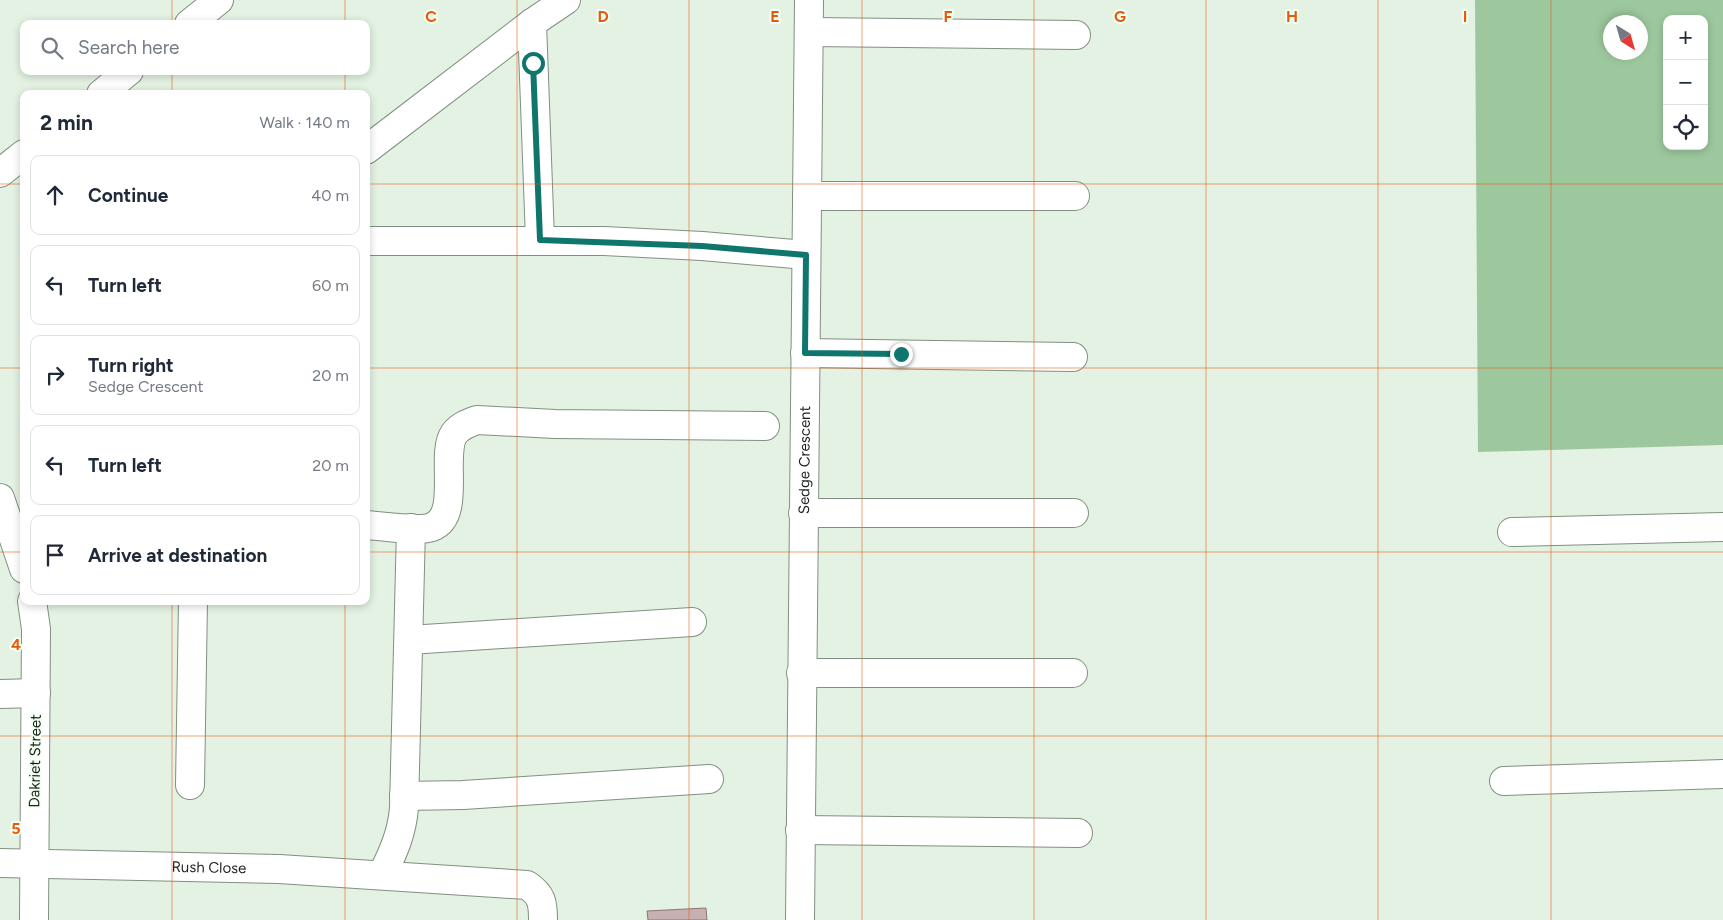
<!DOCTYPE html>
<html lang="en">
<head>
<meta charset="utf-8">
<style>
	:root { --surface:#fff; --page:#f2f2f3; --text:#1f2937; --muted:#747a83; --line:#e0e1e3 }
	body { margin:0; font-family:Figtree,sans-serif; background:var(--page); color:var(--text) }
	.controls { position:absolute; right:15px; top:15px; display:grid; overflow:hidden; border-radius:10px; box-shadow:0 2px 8px #0003 }
	.controls button { width:45px; height:45px; display:grid; place-items:center; padding:0; border:0; border-bottom:1px solid var(--line); background:var(--surface); color:var(--text); font:25px sans-serif }
	.compass { position:absolute; left:1603px; top:15px; width:45px; height:45px; border-radius:50%; background:var(--surface); box-shadow:0 2px 8px #0003; rotate:143deg }
	.stop { position:absolute; width:15px; height:15px; margin:-11px; border:4px solid #0f766e; border-radius:50%; background:#fff }
	.stop.end { background:#0f766e; border-color:#fff; box-shadow:0 1px 5px #0008 }
	.list { margin:0; padding:0; list-style:none }
	h2 { display:flex; justify-content:space-between; align-items:center; height:65px; margin:0; padding:0 20px; font-size:21px }
	h2 small { font-size:16px; font-weight:400; color:var(--muted) }
	.list li { display:grid; grid-template-columns:32px 1fr auto; gap:15px; align-items:center; box-sizing:border-box; height:80px; margin:0 10px 10px; padding:0 10px; border:1px solid var(--line); border-radius:10px }
	.list b { display:block; font-size:19px; white-space:nowrap }
	.list p { margin:0; font-size:16px; white-space:nowrap; color:var(--muted) }
	.list em { font-size:16px; font-style:normal; color:var(--muted) }
	.icon { flex:none; width:28px; height:28px; fill:none; stroke:currentColor; stroke-width:2; stroke-linecap:round; stroke-linejoin:round }
	.map { position:relative; flex:none; width:1723px; height:920px; overflow:hidden }
	.search { position:absolute; background:var(--surface); box-shadow:0 2px 8px #0003; left:20px; top:20px; width:350px; height:55px; display:flex; align-items:center; gap:12px; box-sizing:border-box; padding:0 18px; border-radius:10px; color:var(--muted); font-size:19px }
	.panel { position:absolute; background:var(--surface); box-shadow:0 2px 8px #0003; left:20px; top:90px; width:350px; height:515px; border-radius:10px }
	.map>svg:first-child { display:block }
</style>
</head>
<body>
<div class="map">
<svg width="1723" height="920" viewBox="0 0 1723 920">
	<rect width="100%" height="100%" fill="#e3f2e2"/>
	<!-- green -->
	<path fill="#9dc89d" fill-rule="evenodd" d="M1475 0H1723V445L1478 452ZM1667 19H1704V146H1667ZM1610 22H1640V52H1610Z"/>
	<!-- building -->
	<polygon fill="#c8b0b1" stroke="#8b7676" points="706,908 707,920 648,920 647,911"/>
	<g fill="none" stroke-linecap="round" stroke-linejoin="round">
		<!-- minor casing -->
		<g stroke="#819081" stroke-width="30">
			<g id="minor">
				<polyline points="532,23 540,240"/>
				<polyline points="189,24 219,0"/>
				<polyline points="809,32 1076,35"/>
				<polyline points="101,94 129,71"/>
				<polyline points="366,150 532,23 566,0"/>
				<polyline points="0,173 24,154"/>
				<polyline points="807,196 1075,196"/>
				<polyline points="366,241 604,241 702,246 806,255"/>
				<polyline points="805,353 1073,357"/>
				<polyline points="0,498 24,569"/>
				<polyline points="803,513 1074,513"/>
				<path d="M366 525C382 526 419 532 432 527 462 516 440 455 454 434 460 426 468 423 477 420L555 424 765 426"/>
				<polyline points="1512,532 1723,527"/>
				<polyline points="32,601 36,629 34,920"/>
				<polyline points="409,640 692,622"/>
				<polyline points="801,673 1073,673"/>
				<polyline points="0,694 36,693"/>
				<polyline points="1504,781 1723,774"/>
				<polyline points="190,785 193,601"/>
				<polyline points="404,796 463,795 709,779"/>
				<polyline points="800,830 1078,833"/>
				<path id="s1" d="M0 863 279 869 527 885C542 895 543 903 543 920"/>
				<path d="M382 875C393 853 402 833 404 808L411 528"/>
				<path id="s2" d="M800 920 809 0"/>
			</g>
		</g>
		<!-- minor -->
		<use href="#minor" stroke="#fff" stroke-width="28"/>
	</g>
	<g fill="none" stroke-linecap="round" stroke-linejoin="round">
		<!-- route -->
		<polyline stroke="#0f766e" stroke-width="6" points="533,63 540,240 702,246 806,255 805,353 901,354"/>
	</g>
	<!-- grid -->
	<path fill="none" stroke="#e8590c" stroke-width="1" stroke-opacity="0.55" d="M172 0V24M345 0V24M517 0V920M689 0V920M862 0V920M1034 0V920M1206 0V920M1378 0V920M1551 0V920M172 71V94M345 71V94M0 184H24M366 184H1723M0 368H24M366 368H1723M0 552H24M366 552H1723M172 601V920M345 601V920M0 736H1723"/>
	<g text-anchor="middle" stroke-width="4" stroke-linejoin="round" paint-order="stroke">
		<!-- street labels -->
		<g font-size="15" fill="#1c211b" stroke="#f2fff2">
			<text dy="5" stroke="none"><textPath href="#s2" startOffset="460">Sedge Crescent</textPath></text>
			<text transform="translate(35 761) rotate(-89)" y="5">Dakriet Street</text>
			<text dy="5" stroke="none"><textPath href="#s1" startOffset="209">Rush Close</textPath></text>
		</g>
	</g>
	<g font-size="16" text-anchor="middle" font-weight="bold" fill="#e8590c" stroke="#f2fff2" stroke-width="4" stroke-linejoin="round" paint-order="stroke">
		<text x="431" y="22">C</text>
		<text x="603" y="22">D</text>
		<text x="775" y="22">E</text>
		<text x="948" y="22">F</text>
		<text x="1120" y="22">G</text>
		<text x="1292" y="22">H</text>
		<text x="1465" y="22">I</text>
		<text x="16" y="650">4</text>
		<text x="16" y="834">5</text>
	</g>
</svg>
<div class="controls">
<button>+</button>
<button>−</button>
<button><svg class="icon" aria-label="locate" viewBox="0 0 24 24"><circle cx="12" cy="12" r="6"/><path d="M12 2v4M12 18v4M2 12h4M18 12h4"/></svg></button>
</div>
<svg class="compass" viewBox="-18 -18 36 36"><path d="M0-13l5 13h-10z" fill="#e53935"/><path d="M0 13l5-13h-10z" fill="#747a83"/></svg>
<div class="stop" style="left:533px;top:63px"></div>
<div class="stop end" style="left:901px;top:354px"></div>
<div class="search"><svg class="icon" aria-label="search" viewBox="0 0 24 24"><circle cx="10" cy="10" r="6"/><path d="M15 15l6 6"/></svg>Search here</div>
<section class="panel">
<h2>2 min<small>Walk · 140 m</small></h2>
<ul class="list">
<li><svg class="icon" aria-label="ahead" viewBox="0 0 24 24"><path d="M12 20V5M6 11l6-6 6 6"/></svg><div><b>Continue</b></div><em>40 m</em></li>
<li><svg class="icon" aria-label="left" viewBox="0 0 24 24"><path d="M17 20v-9H6M10 6l-5 5 5 5"/></svg><div><b>Turn left</b></div><em>60 m</em></li>
<li><svg class="icon" aria-label="right" viewBox="0 0 24 24"><path d="M7 20v-9h11M14 6l5 5-5 5"/></svg><div><b>Turn right</b><p>Sedge Crescent</p></div><em>20 m</em></li>
<li><svg class="icon" aria-label="left" viewBox="0 0 24 24"><path d="M17 20v-9H6M10 6l-5 5 5 5"/></svg><div><b>Turn left</b></div><em>20 m</em></li>
<li><svg class="icon" aria-label="arrive" viewBox="0 0 24 24"><path d="M6 21V4h12l-3 4 3 4H6"/></svg><div><b>Arrive at destination</b></div></li>
</ul>
</section>
</div>
</body>
</html>
